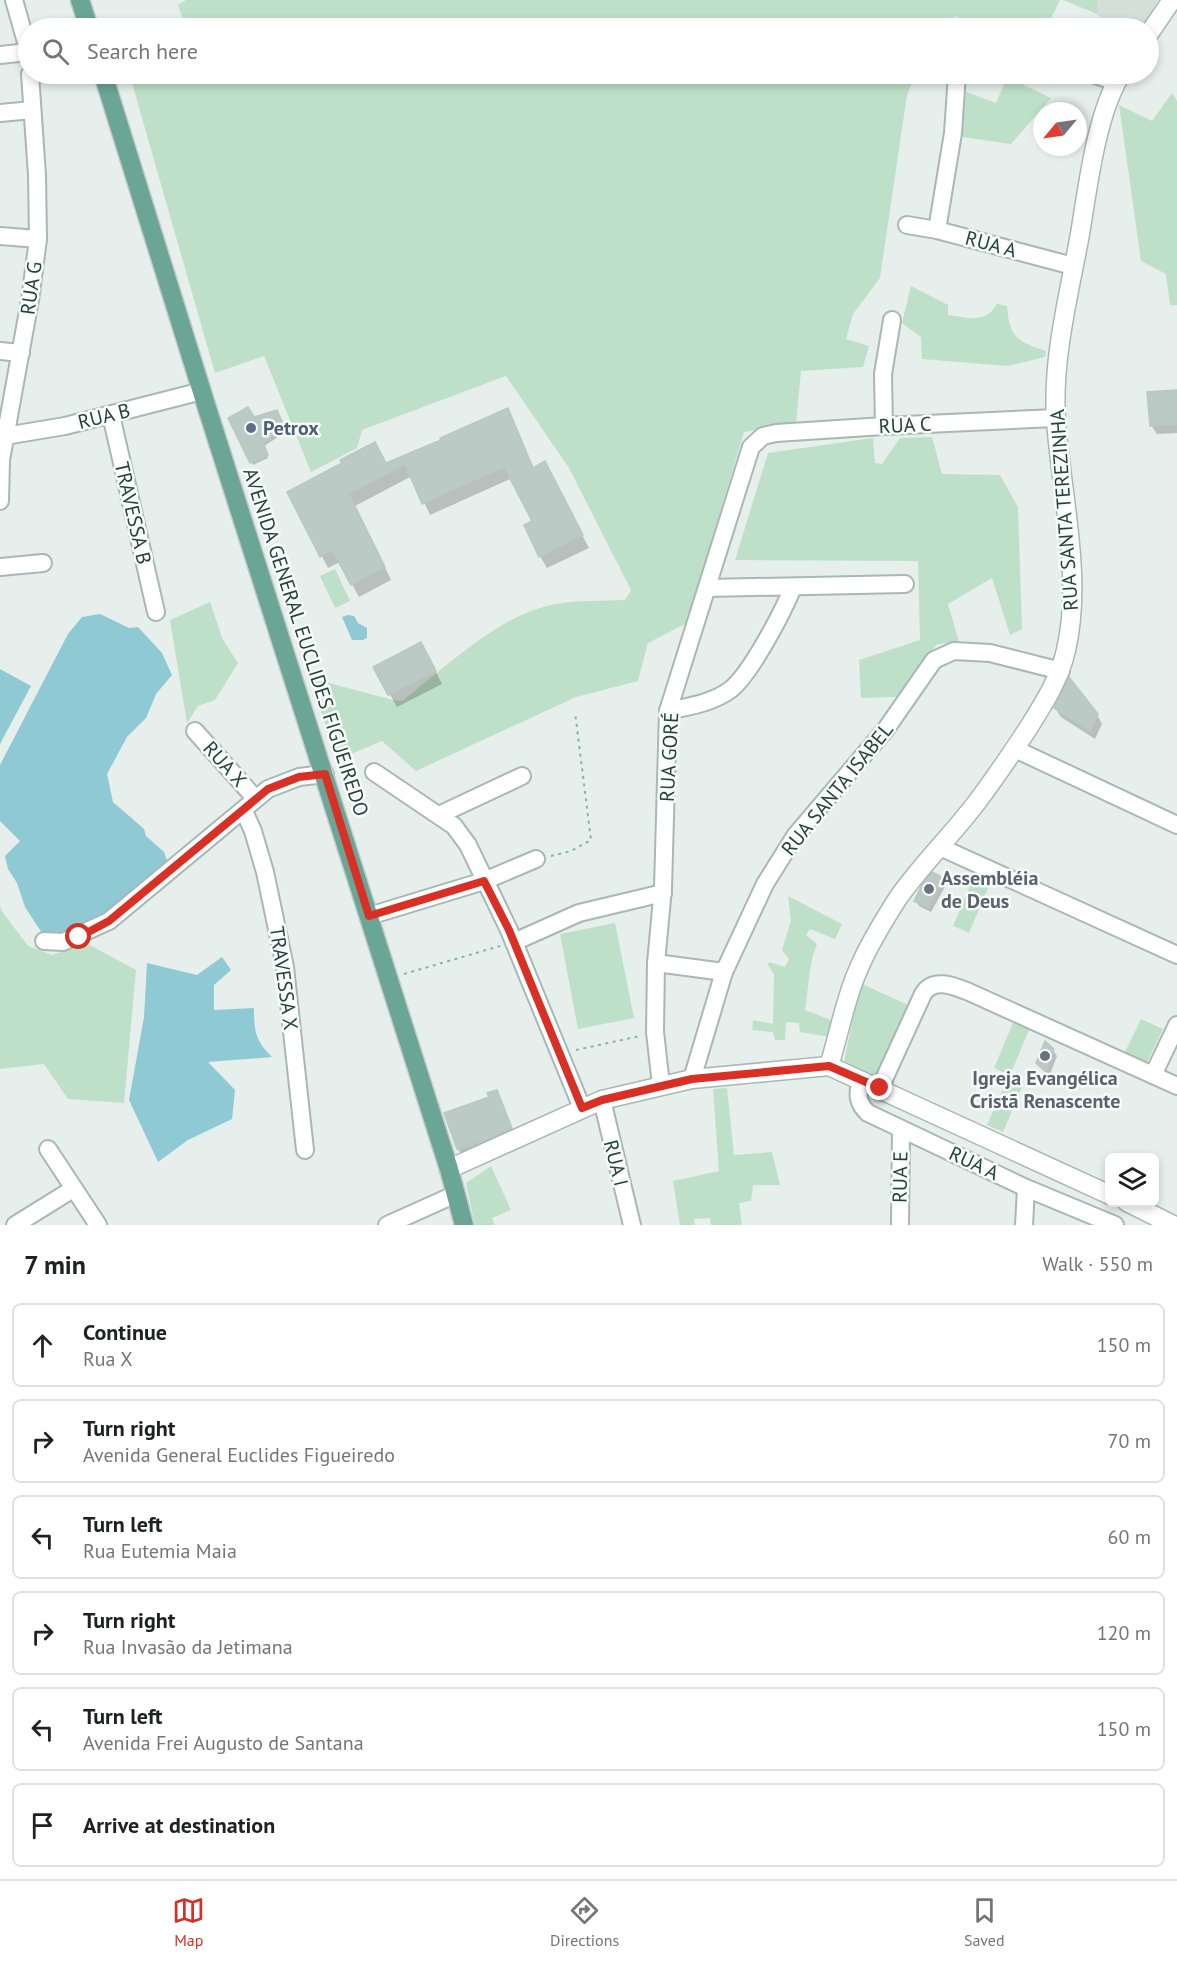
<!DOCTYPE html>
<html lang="en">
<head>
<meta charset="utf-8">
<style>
	:root { --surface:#fff; --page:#f2f2f2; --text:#202124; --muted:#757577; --line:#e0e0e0; --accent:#d93025 }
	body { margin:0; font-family:"PT Sans",sans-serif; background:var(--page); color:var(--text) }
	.controls { position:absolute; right:18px; bottom:18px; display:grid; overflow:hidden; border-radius:9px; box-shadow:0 3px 9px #0003 }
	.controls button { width:54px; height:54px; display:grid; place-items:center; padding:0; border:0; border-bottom:2px solid var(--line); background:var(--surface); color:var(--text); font:30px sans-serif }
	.compass { position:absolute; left:1033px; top:102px; width:54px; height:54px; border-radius:50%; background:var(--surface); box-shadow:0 3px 9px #0003; rotate:241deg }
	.stop { position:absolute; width:18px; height:18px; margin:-14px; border:4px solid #d93025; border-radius:50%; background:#fff }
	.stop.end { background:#d93025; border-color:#fff; box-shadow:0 2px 6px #0008 }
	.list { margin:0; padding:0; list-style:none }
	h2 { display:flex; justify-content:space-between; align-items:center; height:78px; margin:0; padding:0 24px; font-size:26px }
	h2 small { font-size:20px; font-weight:400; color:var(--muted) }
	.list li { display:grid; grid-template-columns:39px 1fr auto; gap:18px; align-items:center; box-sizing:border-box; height:84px; margin:0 12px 12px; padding:0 12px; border:2px solid var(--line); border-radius:9px }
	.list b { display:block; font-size:22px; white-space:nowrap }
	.list p { margin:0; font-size:20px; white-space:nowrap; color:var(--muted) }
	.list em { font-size:20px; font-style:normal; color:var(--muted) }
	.icon { flex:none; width:33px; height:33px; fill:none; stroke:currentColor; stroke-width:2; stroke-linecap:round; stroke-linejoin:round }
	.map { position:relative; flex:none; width:1177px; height:1225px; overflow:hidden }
	.search { position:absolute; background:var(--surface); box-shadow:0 3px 9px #0003; left:18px; right:18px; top:18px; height:66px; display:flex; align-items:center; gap:15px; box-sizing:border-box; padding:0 21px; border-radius:33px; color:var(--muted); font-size:22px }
	.sheet { height:654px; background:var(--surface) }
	nav { display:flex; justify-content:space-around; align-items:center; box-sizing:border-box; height:84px; border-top:2px solid var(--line); background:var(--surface); font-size:16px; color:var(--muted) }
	nav a { display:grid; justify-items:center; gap:3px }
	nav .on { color:var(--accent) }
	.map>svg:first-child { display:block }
</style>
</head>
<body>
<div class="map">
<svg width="1177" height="1225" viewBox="0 0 1177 1225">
	<rect width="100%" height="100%" fill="#e6efeb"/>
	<!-- built -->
	<polygon fill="#d4dfda" points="1097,0 1158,0 1141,28 1111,28 1097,14"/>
	<!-- green -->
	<g fill="#bfe0c8">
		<polygon points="186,0 1060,0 1046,28 986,28 955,16 953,28 186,28 178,5"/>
		<polygon points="1063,0 1097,0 1097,14"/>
		<path d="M174 74H916L907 95 880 278 853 314 846 339 869 346 863 367 801 371 796 424 744 432 687 623 648 643 638 681 576 697 416 771 382 741 337 760 310 678 393 700 402 701C447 666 499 614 556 604 578 600 603 601 625 600L631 590 569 468 506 376 362 430 357 448 311 472 264 356 215 373 132 83Z"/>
		<polygon points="1007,77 1051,98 1011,144 962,137 966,92 996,103"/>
		<polygon points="1172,93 1177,101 1177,305 1170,305 1166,274 1141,261 1119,105 1152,121"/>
		<path d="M911 286 948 305V315C968 318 985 324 997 304L1007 306C1009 337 1018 342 1046 351L1045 357 1008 366 922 359 921 337 902 323Z"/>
		<polygon points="932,437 942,474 1000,475 1018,507 1022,629 1010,635 992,578 948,604 959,642 937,644 897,697 861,698 859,660 920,640 918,561 735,560 768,453 873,438 875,463 882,464 900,438"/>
		<polygon points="335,569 350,601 335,608 320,576"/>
		<polygon points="210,602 223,640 238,663 215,700 198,706 187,723 170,620"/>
		<polygon points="972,881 988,888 969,933 953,926"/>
		<path d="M788 896 842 924 835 939 810 929 806 935 817 944C808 965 809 987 805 1010L831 1020 830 1037 800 1032 799 1023 786 1022 785 1040H775L773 1032 752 1030 753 1020 773 1024 774 974 768 965 769 962 785 967 789 959 782 950 791 920Z"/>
		<polygon points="0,905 1,910 28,946 52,955 86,943 136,970 124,1103 68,1099 44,1064 0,1069"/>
		<polygon points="615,923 634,1018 578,1029 560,934"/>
		<polygon points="860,983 910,1006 876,1080 844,1062"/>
		<polygon points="1141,1019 1163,1029 1146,1064 1124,1054"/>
		<polygon points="1013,1023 1029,1030 1010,1075 994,1068"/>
		<polygon points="1007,1080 1022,1087 1003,1132 987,1125"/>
		<polygon points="727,1088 734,1155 772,1152 780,1185 753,1185 751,1201 739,1203 742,1225 711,1225 710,1218 694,1219 695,1225 680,1225 673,1181 719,1171 713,1089"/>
		<polygon points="491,1166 511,1210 492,1218 495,1225 475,1225 466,1183"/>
	</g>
	<!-- water -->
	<g fill="#8ec9d4">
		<polygon points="100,614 129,628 138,627 162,653 172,675 156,694 146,718 127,737 107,774 113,802 144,829 146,836 164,852 168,864 123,901 78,931 42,933 25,907 17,883 8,869 5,856 20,841 0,821 0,765 68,634 82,617"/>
		<polygon points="348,615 354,616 358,623 367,628 367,638 363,640 352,640 342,617"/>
		<polygon points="0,669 31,686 0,744"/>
		<path d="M222 957 231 970 214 985V1010L254 1008C254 1031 255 1040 272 1057L208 1062 235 1090 232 1119 188 1140 158 1162 129 1100 144 1017 147 963 197 975Z"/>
	</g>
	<!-- shadow -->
	<g fill="#0003">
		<polygon points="1062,24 1077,28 1061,28"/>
		<polygon points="1177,391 1177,433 1157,434 1151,425"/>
		<polygon points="507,410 534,469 551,475 589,548 547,568 540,556 534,522 512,478 430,515 412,476 355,506 391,580 359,597 340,562 328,568 289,492 386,465 443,441"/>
		<polygon points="276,412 286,432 264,446 268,458 253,465 230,418 253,419"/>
		<polygon points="428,656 442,684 397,707 375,668"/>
		<polygon points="1055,708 1097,715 1102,724 1095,739 1061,717"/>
		<polygon points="943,879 946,885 931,912 919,906 916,900"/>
		<polygon points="1053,1050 1057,1056 1049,1077 1037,1063"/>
		<polygon points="496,1092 516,1138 464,1158 458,1149 446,1113 491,1098"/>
	</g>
	<!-- building -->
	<g fill="#bbcac4" stroke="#b8c9c2" stroke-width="1.5">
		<polygon points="1177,390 1177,424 1150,426 1147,392"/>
		<polygon points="248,407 254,417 277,410 285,429 263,442 268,455 250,463 228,418"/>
		<polygon points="508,408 533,468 545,461 583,535 539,557 524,525 532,521 504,467 422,504 405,464 349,494 385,567 351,585 332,550 320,557 287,492 342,463 340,460 375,442 386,463 441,440 440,438"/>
		<polygon points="421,642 436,671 388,695 373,667"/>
		<polygon points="1069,677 1098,714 1090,731 1054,708"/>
		<polygon points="932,872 944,878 928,907 914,901 922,885"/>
		<polygon points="1045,1041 1054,1049 1046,1072 1036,1063"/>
		<polygon points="497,1090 512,1128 483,1141 457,1149 444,1113 489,1097 487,1093"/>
	</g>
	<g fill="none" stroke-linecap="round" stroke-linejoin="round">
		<!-- minor casing -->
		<g stroke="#a8b8b2" stroke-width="20">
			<g id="minor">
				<polyline points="14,0 28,49"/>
				<polyline points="0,55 28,52"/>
				<polyline points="1093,74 1116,82"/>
				<polyline points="0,113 32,110"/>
				<polyline points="907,225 937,230 1073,266"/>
				<polyline points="937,230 953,133 957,74"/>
				<polyline points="0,236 38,239"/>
				<polyline points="0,351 21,353"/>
				<polyline points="111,415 156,612"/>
				<polyline points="884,426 883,374 892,320"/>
				<polyline points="5,436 65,426 202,391"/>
				<polyline points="0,501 1,460 30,300 38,239 37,175 30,74"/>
				<polyline points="0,567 43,563"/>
				<polyline points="707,588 905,584"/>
				<path d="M668 711C690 706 712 703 730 690 750 675 783 612 793 587"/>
				<polyline points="195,731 255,798"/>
				<polyline points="1015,749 1177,825"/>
				<polyline points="374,772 454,826 468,845 509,930 582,1108"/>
				<polyline points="244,811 253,831 265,872 285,967 305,1150"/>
				<polyline points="439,815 522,776"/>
				<polyline points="940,847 1177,955"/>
				<polyline points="369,916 484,881 536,859"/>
				<polyline points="44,941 63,942 109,921 268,789 299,777 325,774"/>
				<polyline points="514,942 579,913 663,893"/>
				<polyline points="656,963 724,972"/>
				<polyline points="1153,1075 1177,1025"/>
				<polyline points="692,1079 724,972 765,884 795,836 886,729 934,660 954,651 990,653 1061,671"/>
				<path d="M861 1080C857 1094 857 1103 868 1113L1026 1188 1115 1225"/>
				<polyline points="661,1085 655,1032 656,963 663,888 668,711 751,447 763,436 776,433 884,426 1056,418"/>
				<path d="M880 1088 923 994C933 977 954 986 969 992L1177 1086"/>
				<polyline points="602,1100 632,1225"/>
				<polyline points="48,1149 98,1225"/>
				<polyline points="15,1225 73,1189"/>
				<polyline points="387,1225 456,1194"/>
				<polyline points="900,1225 901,1129"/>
				<polyline points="1024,1225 1026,1188"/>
			</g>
		</g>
		<!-- tertiary casing -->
		<g stroke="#a8b8b2" stroke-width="21">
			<g id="tertiary">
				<polyline points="1148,35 1172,0"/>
				<path d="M829 1066C839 1035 845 998 859 968 869 944 884 920 898 898 922 864 952 835 977 802 995 778 1012 753 1029 727 1044 703 1060 678 1066 650 1083 577 1061 494 1056 420 1052 358 1069 295 1080 234 1088 186 1096 115 1121 74"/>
				<polyline points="449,1169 602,1100 692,1079 829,1066 1110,1195"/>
				<polyline points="1127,1202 1173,1225"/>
			</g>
		</g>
		<!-- primary casing -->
		<g stroke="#c2cac8" stroke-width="21">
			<g id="primary">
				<polyline points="80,0 89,28"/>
				<polyline points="103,74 207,408 449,1169 464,1225"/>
			</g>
		</g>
		<!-- path -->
		<g stroke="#86b3a5" stroke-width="2" stroke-dasharray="3 4.5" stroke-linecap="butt">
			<polyline points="551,856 571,851 591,840 575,712"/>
			<polyline points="404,974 500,946"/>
			<polyline points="576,1050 640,1036"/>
		</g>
		<!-- minor -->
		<use href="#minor" stroke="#fff" stroke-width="16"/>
		<!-- tertiary -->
		<use href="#tertiary" stroke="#fff" stroke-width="18"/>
		<!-- primary -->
		<use href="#primary" stroke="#6aa596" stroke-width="18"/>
	</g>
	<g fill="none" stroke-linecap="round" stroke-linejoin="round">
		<!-- route -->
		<polyline stroke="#d93025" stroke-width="8" points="79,937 109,921 268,789 299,777 325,774 369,916 484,881 509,930 582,1108 602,1100 692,1079 829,1066 880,1088"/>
	</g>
	<!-- markers -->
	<circle fill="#5c6f8a" stroke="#f7fbf9" stroke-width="2" cx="251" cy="428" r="6"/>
	<g fill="#6b7280" stroke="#f7fbf9" stroke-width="2">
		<circle cx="929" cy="889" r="6"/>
		<circle cx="1045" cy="1056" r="6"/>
	</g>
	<g text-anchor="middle" stroke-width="5" stroke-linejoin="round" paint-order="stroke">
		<!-- street labels -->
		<g font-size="20" fill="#24423a" stroke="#f7fbf9">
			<text transform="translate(991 244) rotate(15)" y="7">RUA A</text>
			<text transform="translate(31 288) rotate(-82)" y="7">RUA G</text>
			<text transform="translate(104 416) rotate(-14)" y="7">RUA B</text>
			<text transform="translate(905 425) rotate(-3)" y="7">RUA C</text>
			<text transform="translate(1064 510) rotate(-94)" y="7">RUA SANTA TEREZINHA</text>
			<text transform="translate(133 513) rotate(77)" y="7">TRAVESSA B</text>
			<text transform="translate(306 642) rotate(72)" y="7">AVENIDA GENERAL EUCLIDES FIGUEIREDO</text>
			<text transform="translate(669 757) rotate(-87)" y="7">RUA GORÉ</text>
			<text transform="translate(225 764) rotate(48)" y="7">RUA X</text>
			<text transform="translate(837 789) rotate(-51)" y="7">RUA SANTA ISABEL</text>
			<text transform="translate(284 978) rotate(82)" y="7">TRAVESSA X</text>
			<text transform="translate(616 1163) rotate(76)" y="7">RUA I</text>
			<text transform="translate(974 1163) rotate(25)" y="7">RUA A</text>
			<text transform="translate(900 1177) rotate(-89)" y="7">RUA E</text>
		</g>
		<!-- service labels -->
		<g font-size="20" font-weight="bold" fill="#4e5e75" stroke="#f7fbf9" text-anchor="start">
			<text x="263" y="435">Petrox</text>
		</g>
		<!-- worship labels -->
		<g font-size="20" font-weight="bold" fill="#5b616d" stroke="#f7fbf9" text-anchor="start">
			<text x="941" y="885">Assembléia<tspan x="941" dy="23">de Deus</tspan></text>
			<text x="1045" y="1085" text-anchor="middle">Igreja Evangélica<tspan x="1045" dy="23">Cristã Renascente</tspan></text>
		</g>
	</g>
</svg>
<div class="controls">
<button><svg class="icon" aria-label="layers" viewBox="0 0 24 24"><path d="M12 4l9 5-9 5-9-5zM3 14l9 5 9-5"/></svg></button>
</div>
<svg class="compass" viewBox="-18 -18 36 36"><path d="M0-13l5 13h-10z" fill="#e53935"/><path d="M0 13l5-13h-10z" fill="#757577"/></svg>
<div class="stop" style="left:79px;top:937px"></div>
<div class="stop end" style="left:880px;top:1088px"></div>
<div class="search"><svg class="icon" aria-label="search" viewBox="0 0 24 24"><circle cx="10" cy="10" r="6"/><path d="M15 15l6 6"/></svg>Search here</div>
</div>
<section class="sheet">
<h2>7 min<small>Walk · 550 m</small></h2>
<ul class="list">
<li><svg class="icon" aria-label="ahead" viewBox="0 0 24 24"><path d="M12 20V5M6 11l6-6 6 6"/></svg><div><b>Continue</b><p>Rua X</p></div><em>150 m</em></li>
<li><svg class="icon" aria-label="right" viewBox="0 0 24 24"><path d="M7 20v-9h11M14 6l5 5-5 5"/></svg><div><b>Turn right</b><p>Avenida General Euclides Figueiredo</p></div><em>70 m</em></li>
<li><svg class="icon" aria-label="left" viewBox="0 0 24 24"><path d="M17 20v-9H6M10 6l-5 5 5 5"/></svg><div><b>Turn left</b><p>Rua Eutemia Maia</p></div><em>60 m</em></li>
<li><svg class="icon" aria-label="right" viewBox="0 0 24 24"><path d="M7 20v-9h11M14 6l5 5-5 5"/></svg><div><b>Turn right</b><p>Rua Invasão da Jetimana</p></div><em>120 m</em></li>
<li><svg class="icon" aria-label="left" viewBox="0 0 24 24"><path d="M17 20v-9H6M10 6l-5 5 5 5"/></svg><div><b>Turn left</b><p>Avenida Frei Augusto de Santana</p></div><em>150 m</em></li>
<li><svg class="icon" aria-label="arrive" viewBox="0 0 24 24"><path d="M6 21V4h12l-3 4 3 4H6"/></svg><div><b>Arrive at destination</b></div></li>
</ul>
</section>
<nav>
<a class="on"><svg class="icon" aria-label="map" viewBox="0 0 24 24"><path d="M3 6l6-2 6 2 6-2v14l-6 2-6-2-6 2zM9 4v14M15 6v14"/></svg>Map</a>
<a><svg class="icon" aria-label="directions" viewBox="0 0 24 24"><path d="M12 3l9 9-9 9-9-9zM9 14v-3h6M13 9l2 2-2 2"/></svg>Directions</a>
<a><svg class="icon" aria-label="saved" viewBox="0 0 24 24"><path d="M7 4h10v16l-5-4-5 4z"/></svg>Saved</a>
</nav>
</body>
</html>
